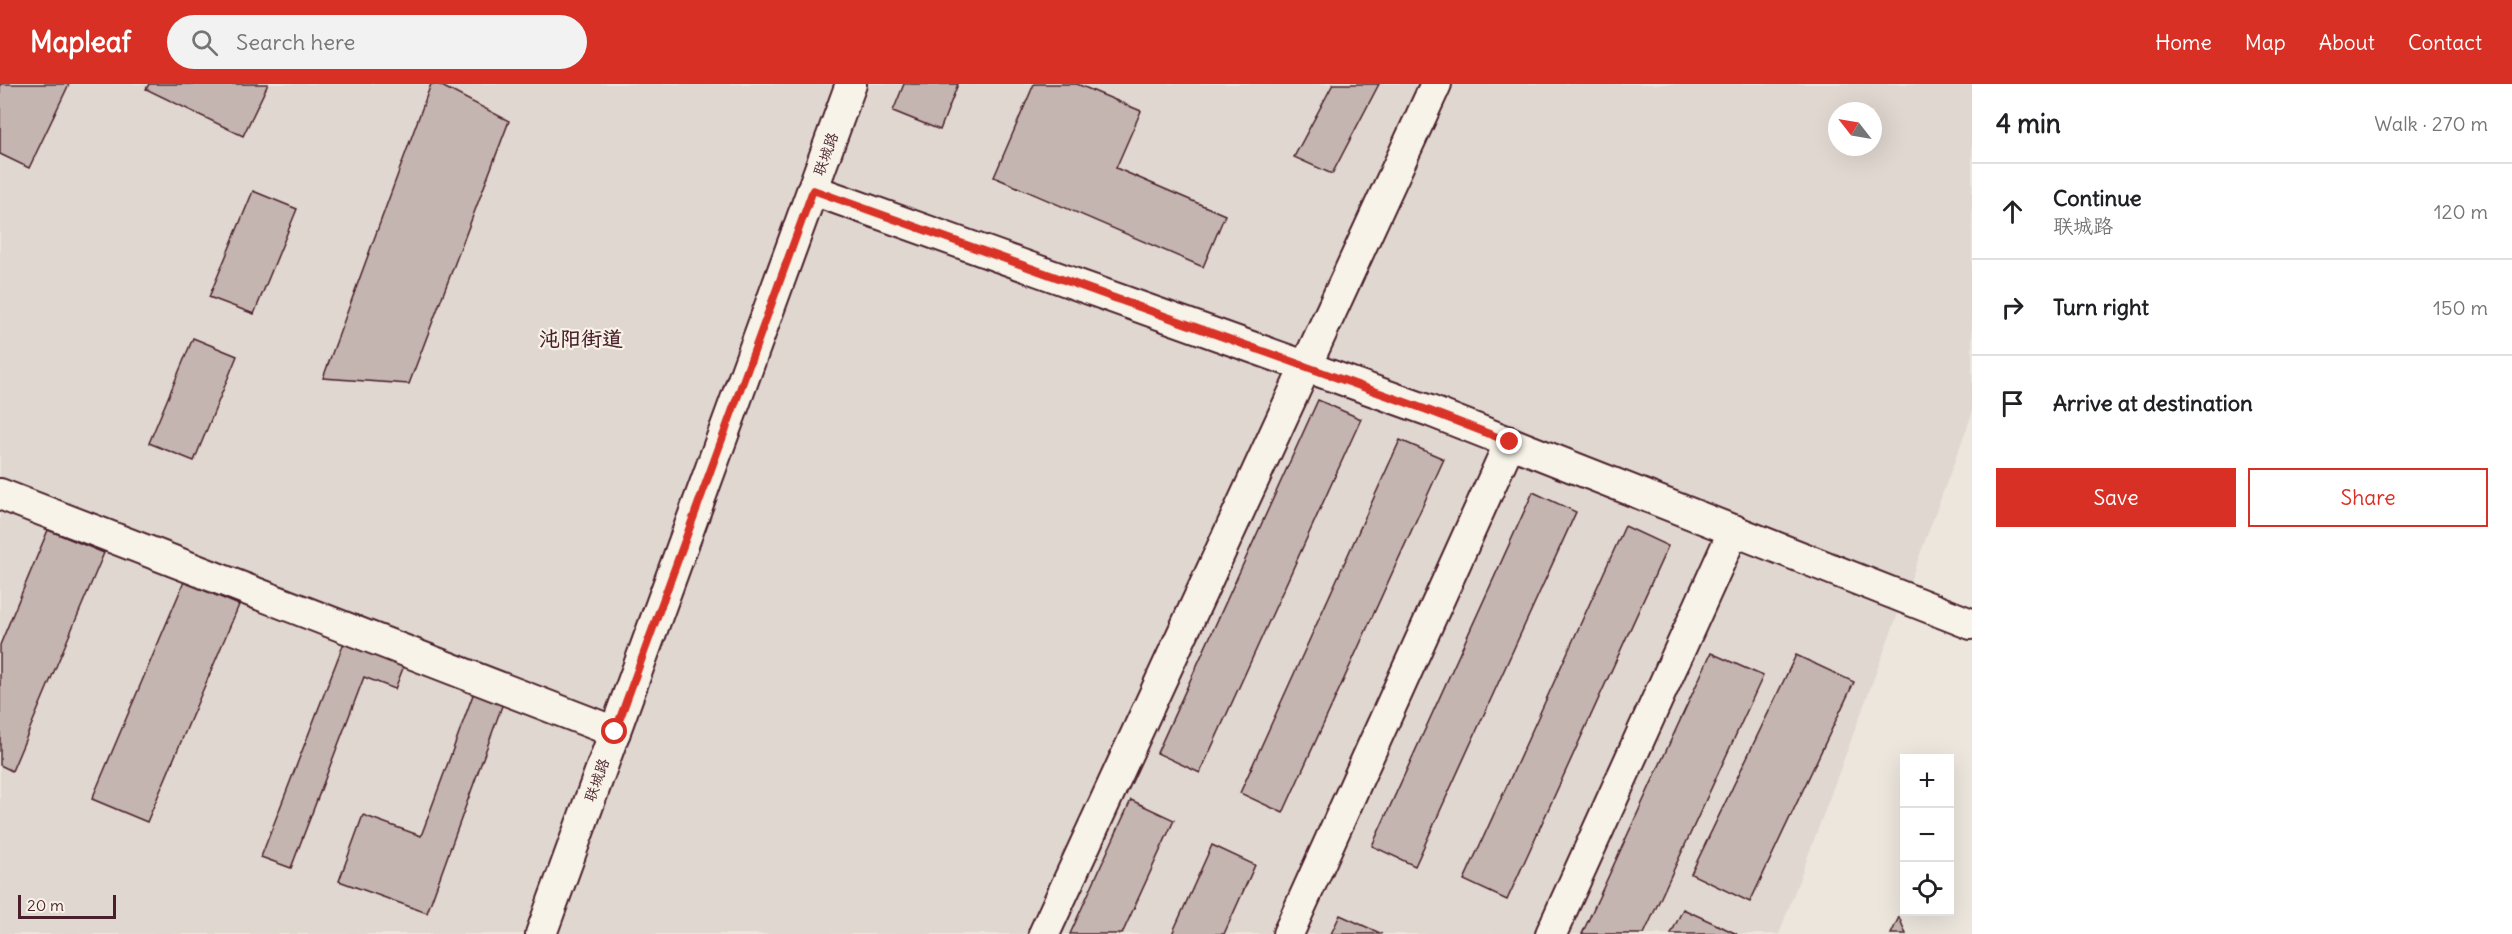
<!DOCTYPE html>
<html lang="en">
<head>
<meta charset="utf-8">
<style>
	:root { --surface:#fff; --page:#f2f2f2; --text:#202124; --muted:#757577; --line:#e0e0e0; --accent:#d93025 }
	body { margin:0; font-family:Delius,"LXGW WenKai TC",sans-serif; background:var(--page); color:var(--text) }
	.controls { position:absolute; right:18px; bottom:18px; display:grid; overflow:hidden; border-radius:0px; box-shadow:0 6px 24px #0002 }
	.controls button { width:54px; height:54px; display:grid; place-items:center; padding:0; border:0; border-bottom:2px solid var(--line); background:var(--surface); color:var(--text); font:30px sans-serif }
	.compass { position:absolute; left:1828px; top:18px; width:54px; height:54px; border-radius:50%; background:var(--surface); box-shadow:0 6px 24px #0002; rotate:301deg }
	.scale { position:absolute; left:18px; bottom:15px; width:98px; box-sizing:border-box; padding-left:6px; border:3px solid #4a1f2b; border-top:0; font-size:16px; line-height:21px; white-space:nowrap; color:#4a1f2b; -webkit-text-stroke:4px #f7f3e8; paint-order:stroke }
	.stop { position:absolute; width:18px; height:18px; margin:-14px; border:4px solid #d93025; border-radius:50%; background:#fff }
	.stop.end { background:#d93025; border-color:#fff; box-shadow:0 2px 6px #0008 }
	.list { margin:0; padding:0; list-style:none }
	h2 { display:flex; justify-content:space-between; align-items:center; height:78px; margin:0; padding:0 24px; font-size:26px }
	h2 small { font-size:20px; font-weight:400; color:var(--muted) }
	.list li { display:grid; grid-template-columns:39px 1fr auto; gap:18px; align-items:center; box-sizing:border-box; height:96px; padding:0 24px; border-top:2px solid var(--line) }
	.list b { display:block; font-size:22px; white-space:nowrap }
	.list p { margin:0; font-size:20px; white-space:nowrap; color:var(--muted) }
	.list em { font-size:20px; font-style:normal; color:var(--muted) }
	.actions { display:flex; gap:12px; padding:18px 24px }
	.actions a { flex:1; padding:14px 0; border:2px solid var(--accent); border-radius:0px; text-align:center; font-size:21px; color:var(--accent) }
	.actions .main { background:var(--accent); color:#fff }
	.icon { flex:none; width:33px; height:33px; fill:none; stroke:currentColor; stroke-width:2; stroke-linecap:round; stroke-linejoin:round }
	.map { position:relative; flex:none; width:1972px; height:850px; overflow:hidden }
	header { display:flex; align-items:center; gap:36px; box-sizing:border-box; height:84px; padding:0 30px; background:var(--accent); color:#fff }
	header strong { font-size:28px }
	nav { display:flex; gap:33px; margin-inline-start:auto; font-size:21px }
	.search { width:420px; height:54px; background:var(--page); display:flex; align-items:center; gap:15px; box-sizing:border-box; padding:0 21px; border-radius:33px; color:var(--muted); font-size:22px }
	main { display:flex }
	aside { flex:1; background:var(--surface) }
	.map>svg:first-child { display:block }
</style>
</head>
<body>
<header>
<strong>Mapleaf</strong>
<div class="search"><svg class="icon" aria-label="search" viewBox="0 0 24 24"><circle cx="10" cy="10" r="6"/><path d="M15 15l6 6"/></svg>Search here</div>
<nav><a>Home</a><a>Map</a><a>About</a><a>Contact</a></nav>
</header>
<main>
<div class="map">
<svg width="1972" height="850" viewBox="0 0 1972 850">
	<rect width="100%" height="100%" fill="#ece6dd"/>
	<filter id="ink" filterUnits="userSpaceOnUse"><feTurbulence type="fractalNoise" baseFrequency=".0167" numOctaves="2"/><feDisplacementMap in="SourceGraphic" scale="12" xChannelSelector="R" yChannelSelector="G"/><feConvolveMatrix kernelMatrix="1 2 1 2 8 2 1 2 1" color-interpolation-filters="sRGB"/></filter>
	<g filter="url(#ink)">
		<!-- built -->
		<path fill="#e0d7d0" fill-rule="evenodd" d="M0 0H1972V330L1779 850H0ZM1837 27H1873V63H1837Z"/>
		<!-- building -->
		<g fill="#c4b5b0" stroke="#4a1f2b" stroke-width="1.5">
			<polygon points="0,0 69,0 29,84 0,70"/>
			<polygon points="149,0 268,0 243,52 146,5"/>
			<polygon points="431,0 438,0 509,37 409,300 323,294"/>
			<polygon points="904,0 958,0 940,46 893,27"/>
			<polygon points="1034,0 1077,0 1141,27 1116,84 1225,131 1203,183 994,93"/>
			<polygon points="1333,0 1379,0 1332,90 1294,73"/>
			<polygon points="253,107 297,125 254,230 209,213"/>
			<polygon points="193,254 237,272 194,377 149,359"/>
			<polygon points="1318,316 1361,335 1200,689 1157,669"/>
			<polygon points="1400,356 1444,375 1283,729 1240,709"/>
			<polygon points="1533,408 1576,428 1415,782 1372,762"/>
			<polygon points="1625,442 1668,462 1507,816 1464,796"/>
			<polygon points="48,446 104,469 12,687 0,681 0,561"/>
			<polygon points="184,498 239,521 147,738 92,715"/>
			<polygon points="345,556 405,579 395,605 364,593 291,784 261,773"/>
			<polygon points="1711,569 1763,592 1644,850 1582,850"/>
			<polygon points="1796,571 1854,598 1750,818 1691,790"/>
			<polygon points="474,608 503,619 427,829 339,797 363,731 421,752"/>
			<polygon points="1131,716 1174,736 1122,850 1070,850"/>
			<polygon points="1212,761 1255,781 1224,850 1172,850"/>
			<polygon points="1683,825 1737,850 1671,850"/>
			<polygon points="1340,831 1382,850 1331,850"/>
			<polygon points="1899,833 1906,850 1891,850"/>
		</g>
		<g fill="none" stroke-linecap="round" stroke-linejoin="round">
			<!-- minor casing -->
			<g stroke="#4a1f2b" stroke-width="34">
				<g id="minor">
					<polyline points="813,106 1430,327 1971,540"/>
					<polyline points="0,410 615,648"/>
					<polyline points="541,850 851,0"/>
					<polyline points="1044,850 1436,0"/>
					<polyline points="1288,850 1510,358"/>
					<polyline points="1551,850 1734,446"/>
				</g>
			</g>
			<!-- minor -->
			<use href="#minor" stroke="#f7f3e8" stroke-width="30"/>
		</g>
	</g>
	<g fill="none" stroke-linecap="round" stroke-linejoin="round" filter="url(#ink)">
		<!-- route -->
		<polyline stroke="#d93025" stroke-width="8" points="615,648 813,106 1430,327 1510,358"/>
	</g>
	<g text-anchor="middle" stroke-width="4.5" stroke-linejoin="round" paint-order="stroke">
		<!-- street labels -->
		<g font-size="15" fill="#4a1f2b" stroke="#f7f3e8">
			<text transform="translate(826 70) rotate(-70)" y="5">联城路</text>
			<text transform="translate(597 696) rotate(-70)" y="5">联城路</text>
		</g>
		<!-- district labels -->
		<g font-size="21" font-weight="bold" fill="#4a1f2b" stroke="#f7f3e8">
			<text x="581" y="262">沌阳街道</text>
		</g>
	</g>
</svg>
<div class="controls">
<button>+</button>
<button>−</button>
<button><svg class="icon" aria-label="locate" viewBox="0 0 24 24"><circle cx="12" cy="12" r="6"/><path d="M12 2v4M12 18v4M2 12h4M18 12h4"/></svg></button>
</div>
<svg class="compass" viewBox="-18 -18 36 36"><path d="M0-13l5 13h-10z" fill="#e53935"/><path d="M0 13l5-13h-10z" fill="#757577"/></svg>
<div class="scale">20 m</div>
<div class="stop" style="left:615px;top:648px"></div>
<div class="stop end" style="left:1510px;top:358px"></div>
</div>
<aside>
<h2>4 min<small>Walk · 270 m</small></h2>
<ul class="list">
<li><svg class="icon" aria-label="ahead" viewBox="0 0 24 24"><path d="M12 20V5M6 11l6-6 6 6"/></svg><div><b>Continue</b><p>联城路</p></div><em>120 m</em></li>
<li><svg class="icon" aria-label="right" viewBox="0 0 24 24"><path d="M7 20v-9h11M14 6l5 5-5 5"/></svg><div><b>Turn right</b></div><em>150 m</em></li>
<li><svg class="icon" aria-label="arrive" viewBox="0 0 24 24"><path d="M6 21V4h12l-3 4 3 4H6"/></svg><div><b>Arrive at destination</b></div></li>
</ul>
<div class="actions"><a class="main">Save</a><a>Share</a></div>
</aside>
</main>
</body>
</html>
